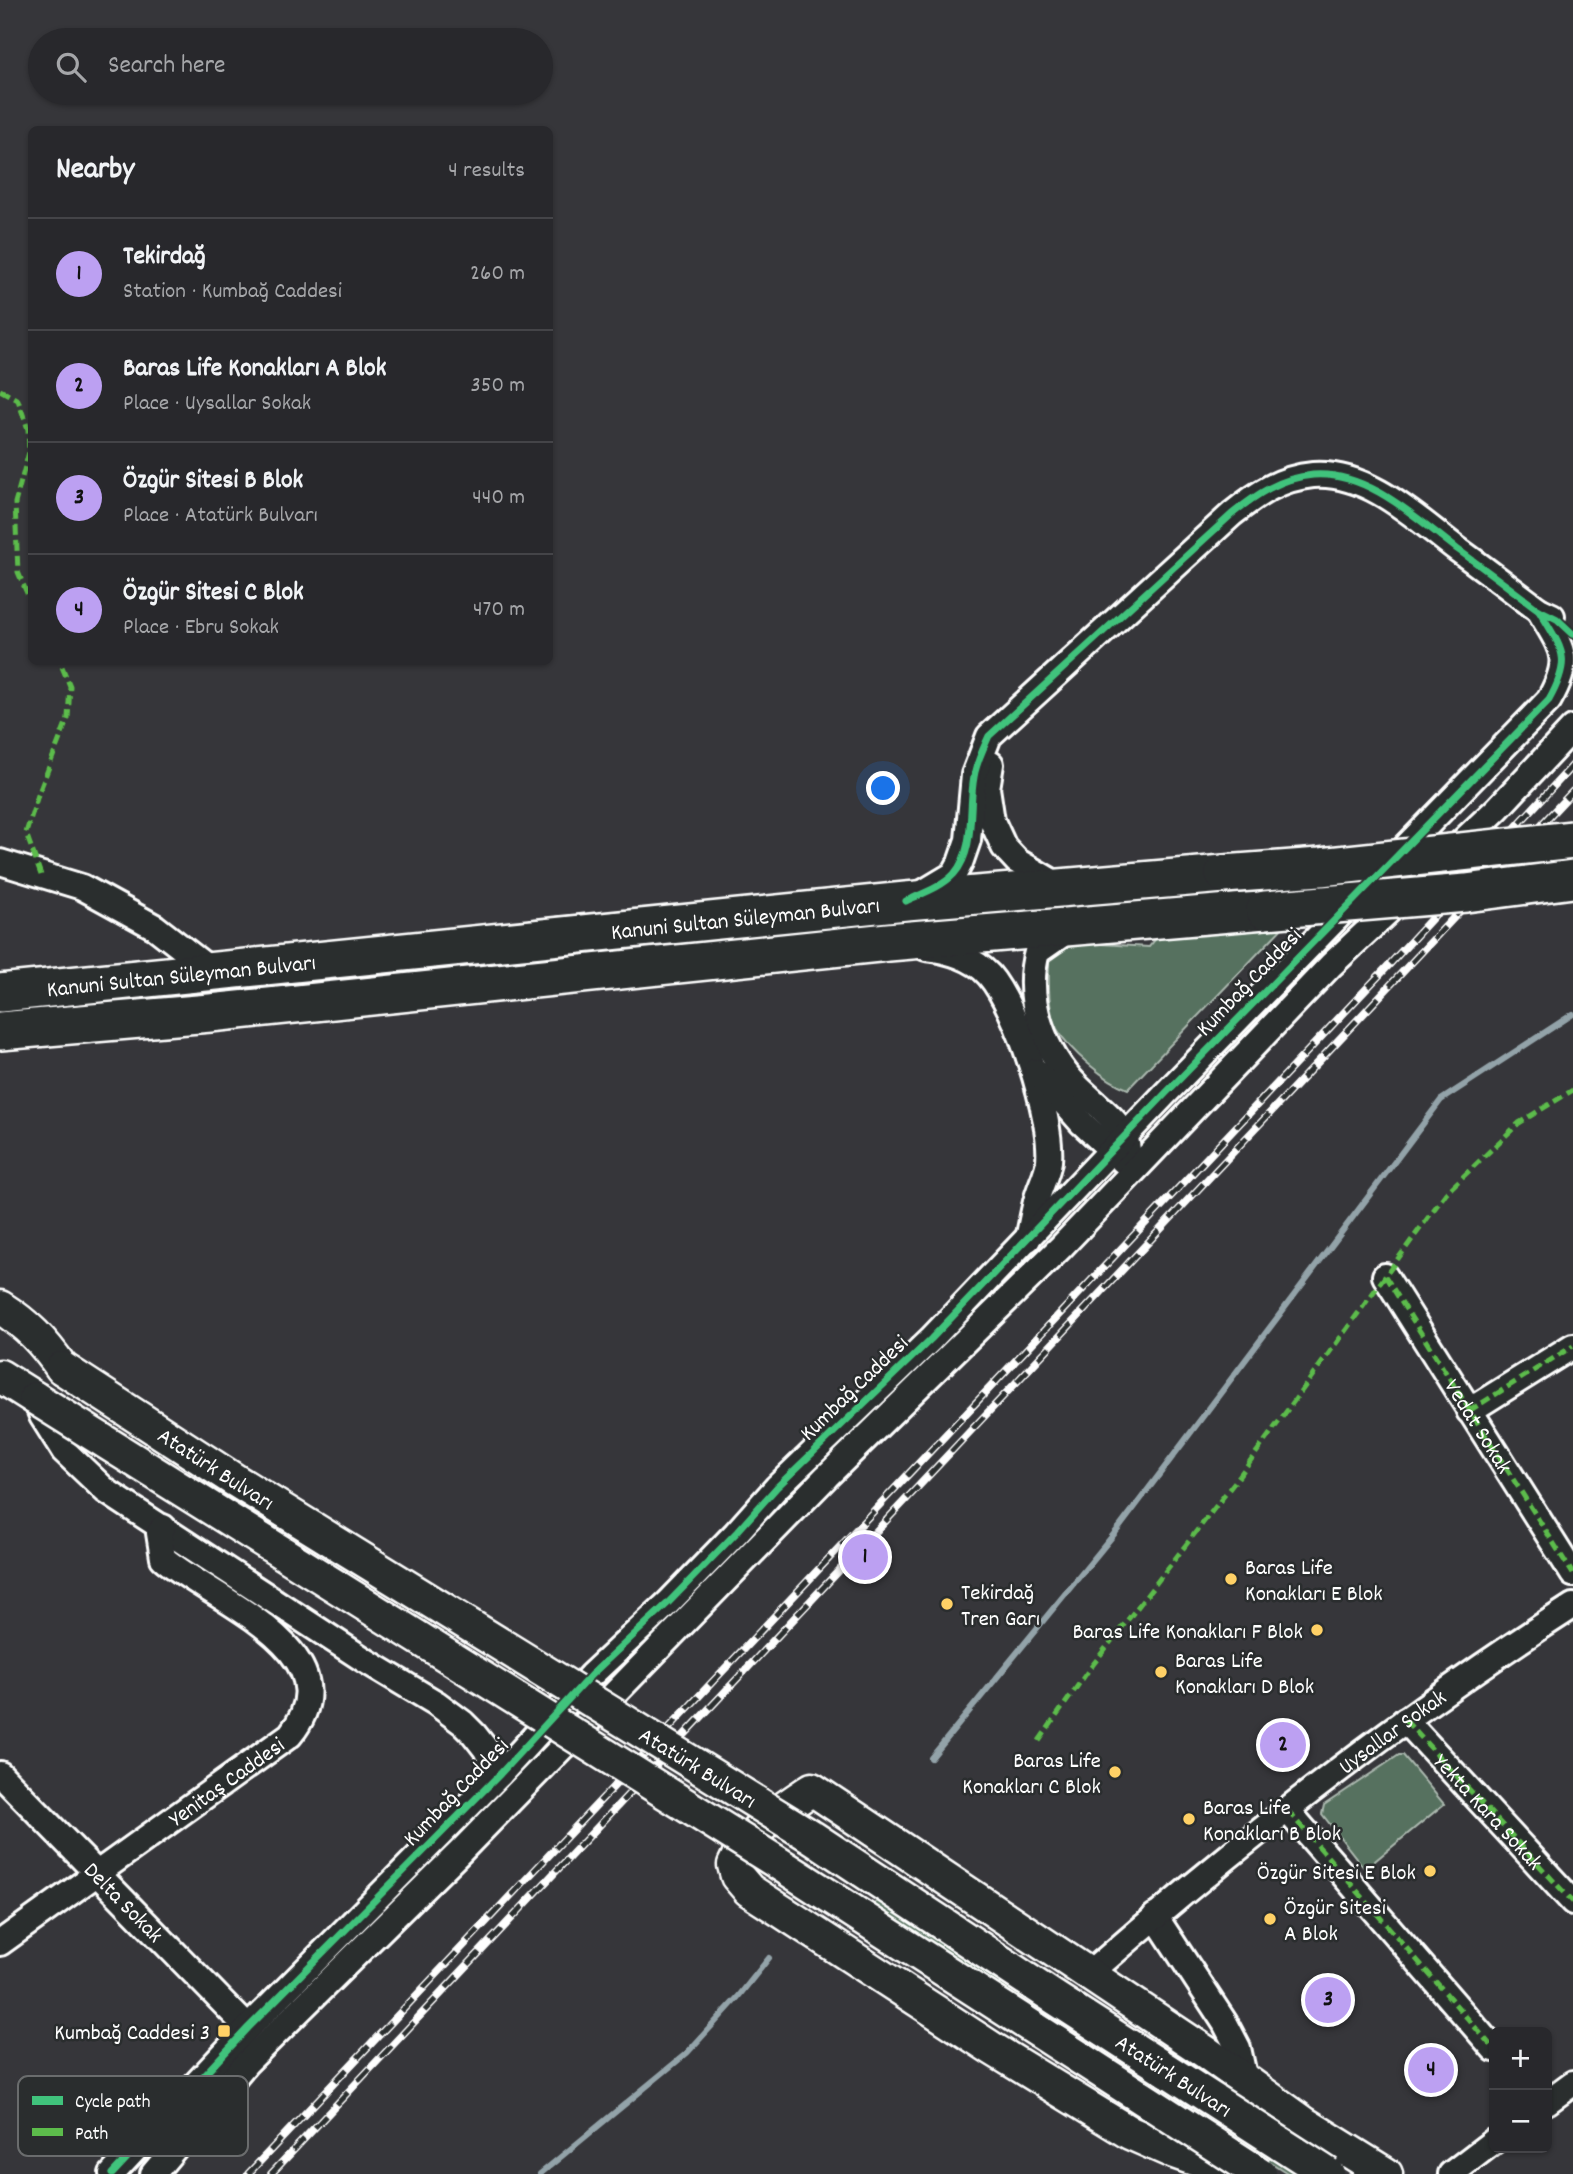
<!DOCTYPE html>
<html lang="en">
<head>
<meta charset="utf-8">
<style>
	:root { --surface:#28282c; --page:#343438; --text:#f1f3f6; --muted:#a5a6a9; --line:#444448; --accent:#bca0f2 }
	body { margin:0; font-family:Dekko,sans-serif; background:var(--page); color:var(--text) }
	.controls { position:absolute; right:21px; bottom:21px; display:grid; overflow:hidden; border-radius:10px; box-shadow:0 2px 5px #0004 }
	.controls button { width:63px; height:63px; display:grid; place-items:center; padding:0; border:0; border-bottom:2px solid var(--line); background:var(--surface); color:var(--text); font:35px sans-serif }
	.you { position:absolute; left:884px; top:789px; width:24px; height:24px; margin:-18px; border:5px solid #fff; border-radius:50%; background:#1a73e8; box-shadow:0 0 0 10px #1a73e833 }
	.badge { display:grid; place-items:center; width:46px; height:46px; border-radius:50%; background:var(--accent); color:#111; font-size:23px; font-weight:700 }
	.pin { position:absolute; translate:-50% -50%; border:4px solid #fff; box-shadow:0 2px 7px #0006 }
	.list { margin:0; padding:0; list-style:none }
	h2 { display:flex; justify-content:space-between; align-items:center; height:91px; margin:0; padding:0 28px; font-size:30px }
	h2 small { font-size:23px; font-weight:400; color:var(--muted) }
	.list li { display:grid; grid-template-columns:46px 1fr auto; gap:21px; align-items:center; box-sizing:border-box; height:112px; padding:0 28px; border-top:2px solid var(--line) }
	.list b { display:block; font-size:26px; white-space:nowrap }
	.list p { margin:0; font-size:23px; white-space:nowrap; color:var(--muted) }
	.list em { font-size:23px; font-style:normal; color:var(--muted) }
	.icon { flex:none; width:38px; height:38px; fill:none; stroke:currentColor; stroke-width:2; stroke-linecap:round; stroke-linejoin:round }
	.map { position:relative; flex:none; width:1573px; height:2174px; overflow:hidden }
	.search { position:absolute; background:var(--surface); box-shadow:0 2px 5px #0004; left:28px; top:28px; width:525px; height:77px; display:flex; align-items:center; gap:18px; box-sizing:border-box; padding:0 24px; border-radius:38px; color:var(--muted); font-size:26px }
	.panel { position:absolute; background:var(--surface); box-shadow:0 2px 5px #0004; left:28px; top:126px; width:525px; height:539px; border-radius:10px }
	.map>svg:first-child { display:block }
</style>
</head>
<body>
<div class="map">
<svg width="1573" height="2174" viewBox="0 0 1573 2174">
	<rect width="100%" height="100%" fill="#36363a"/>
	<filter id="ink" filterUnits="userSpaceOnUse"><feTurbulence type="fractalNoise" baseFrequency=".0143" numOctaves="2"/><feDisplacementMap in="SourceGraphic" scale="14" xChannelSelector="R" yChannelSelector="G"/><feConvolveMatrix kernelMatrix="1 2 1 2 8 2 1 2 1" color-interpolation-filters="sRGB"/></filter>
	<g filter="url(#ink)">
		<!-- green -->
		<g fill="#57715f" stroke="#abb8af" stroke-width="2">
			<path d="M1169 923H1287L1128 1089C1105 1081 1070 1051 1057 1029 1047 1011 1049 978 1049 958L1069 942 1149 947Z"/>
			<polygon points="1399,1755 1403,1755 1444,1804 1365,1869 1322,1814 1324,1805"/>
			<polygon points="878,1898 1303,2174 1289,2174 1106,2058 874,1905"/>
		</g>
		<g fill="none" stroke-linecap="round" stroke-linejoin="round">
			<!-- stream -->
			<g stroke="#93a3a9" stroke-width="6">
				<polyline points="931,1758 1119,1528 1441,1100 1573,1014"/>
				<polyline points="540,2174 687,2053 738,1997 769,1958"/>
			</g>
			<!-- minor casing -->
			<g stroke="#fff" stroke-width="30">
				<g id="minor">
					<polyline points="991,764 987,788 992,821 1004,847 1017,861 1063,888"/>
					<polyline points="0,862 82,887 155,927 213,972"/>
					<path d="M919 895 954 874 960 863 968 840 974 775 989 736 1232 514C1257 494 1280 478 1313 475 1368 471 1416 518 1457 549 1485 569 1512 590 1539 610L1552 616"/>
					<path d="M1070 929 1037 952C1024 999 1044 1053 1078 1087 1091 1100 1116 1119 1124 1134 1127 1138 1127 1145 1128 1150"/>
					<path d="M926 948C947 950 974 958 989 975 1017 1007 1053 1118 1049 1161 1047 1175 1039 1188 1036 1202 1033 1214 1031 1226 1028 1239"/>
					<polyline points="1036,1071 1082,1123 1123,1161"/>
					<path id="s1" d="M1385 1276 1573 1574"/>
					<polyline points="35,1398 42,1416 64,1451 106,1491 366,1661 436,1703 463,1723 474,1734 485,1748 500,1774"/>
					<polyline points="1469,1411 1573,1346"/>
					<path id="s2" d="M1405 1720 1573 1902"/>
					<path id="s3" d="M0 1774 248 2028"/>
					<polyline points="1288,1811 1494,2049"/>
					<polyline points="1155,1916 1225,2023 1238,2048 1245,2080"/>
					<path id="s4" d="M0 1943 290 1735C358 1652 210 1599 163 1558L159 1533 163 1527"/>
					<path id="s5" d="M1090 1973C1241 1841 1404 1714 1573 1606"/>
					<polyline points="1547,2102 1573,2083"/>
					<path d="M112 2174 248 2028 500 1774 591 1675 668 1603 736 1533 777 1487 931 1339 1164 1095 1549 700C1573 657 1562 650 1539 610"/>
					<polyline points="153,2174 246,2063 461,1851 827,1476 1061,1247 1331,965 1497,809 1573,728"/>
					<polyline points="1451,2174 1494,2141"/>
				</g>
			</g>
			<!-- major casing -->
			<g stroke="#fff" stroke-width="37">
				<g id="major">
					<path d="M0 1307C28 1325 43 1341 62 1368"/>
					<polyline points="0,1376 35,1398"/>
					<path d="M1237 2174 1171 2151 1130 2133 993 2049 749 1890 737 1876 734 1865C750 1827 781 1811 812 1789L1207 2053 1304 2123 1386 2174"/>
				</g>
			</g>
			<!-- highway casing -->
			<g stroke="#fff" stroke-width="42">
				<g id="highway">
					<path id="s6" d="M0 993 906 901 1224 874"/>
					<polyline points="0,1031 210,1013 888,942 1265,910"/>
				</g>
			</g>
			<!-- minor -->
			<use href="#minor" stroke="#2a2d2e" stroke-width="24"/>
			<!-- major -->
			<use href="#major" stroke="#2a2d2e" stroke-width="32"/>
			<!-- highway -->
			<use href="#highway" stroke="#2a2d2e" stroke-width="37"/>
			<!-- rail casing -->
			<g stroke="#fff" stroke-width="8">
				<g id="rail">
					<polyline points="248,2174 1388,966 1573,765"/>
					<polyline points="271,2174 1573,791"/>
				</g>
			</g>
			<!-- rail -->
			<use href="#rail" stroke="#2a2d2e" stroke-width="5" stroke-dasharray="16" stroke-linecap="butt"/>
			<!-- major-bridge casing -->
			<g stroke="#fff" stroke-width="37" stroke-linecap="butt">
				<g id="major-bridge">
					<path id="s7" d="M62 1368 236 1481 812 1837 1055 1998 1328 2174"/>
					<polyline points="35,1398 775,1861 1260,2174"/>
				</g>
			</g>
			<!-- highway-bridge casing -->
			<g stroke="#fff" stroke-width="42" stroke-linecap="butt">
				<g id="highway-bridge">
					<polyline points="1224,874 1320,867 1573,840"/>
					<polyline points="1265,910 1466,893 1573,879"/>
				</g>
			</g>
			<!-- major-bridge -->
			<use href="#major-bridge" stroke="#2a2d2e" stroke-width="32"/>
			<!-- highway-bridge -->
			<use href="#highway-bridge" stroke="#2a2d2e" stroke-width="37"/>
			<!-- quiet -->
			<g stroke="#5cbc4b" stroke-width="5" stroke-dasharray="10 5" stroke-linecap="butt">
				<polyline points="0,390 18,400 28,429 29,452 15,503 18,572 32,605"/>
				<polyline points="41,875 26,833 38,795 68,718 70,686 60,662"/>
				<polyline points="1385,1276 1573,1574"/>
				<polyline points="1469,1411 1573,1346"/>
				<polyline points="1405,1720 1573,1902"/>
				<polyline points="1039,1741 1088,1671 1237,1479 1446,1193 1519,1123 1573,1090"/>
				<polyline points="1288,1811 1494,2049"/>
			</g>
			<!-- cycleway casing -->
			<g stroke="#2a2d2e" stroke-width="11">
				<g id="cycleway">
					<path d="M906 901C921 894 942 887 954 874 976 849 968 808 974 777 976 763 983 749 989 736L1232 514C1257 494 1280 478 1313 475 1368 471 1416 518 1457 549 1485 569 1512 590 1539 610L1557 619 1573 634"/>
					<path d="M112 2174 248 2028 500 1774 591 1675 668 1603 736 1533 777 1487 931 1339 1164 1095 1549 700C1573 657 1562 650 1539 610"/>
				</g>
			</g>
			<!-- cycleway -->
			<use href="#cycleway" stroke="#40c37c" stroke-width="7"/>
		</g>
	</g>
	<!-- markers -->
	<g fill="#ffd166" stroke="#2a2d2e" stroke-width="2.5">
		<circle cx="1231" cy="1579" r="7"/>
		<circle cx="947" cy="1604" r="7"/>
		<circle cx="1317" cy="1630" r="7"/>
		<circle cx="1161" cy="1672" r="7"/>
		<circle cx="1115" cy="1772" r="7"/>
		<circle cx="1189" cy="1819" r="7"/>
		<circle cx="1430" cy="1871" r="7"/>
		<circle cx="1270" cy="1919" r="7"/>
		<rect x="217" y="2024" width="14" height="14" rx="3.5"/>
	</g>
	<g text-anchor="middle" stroke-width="5" stroke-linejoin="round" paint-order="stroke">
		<!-- street labels -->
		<g font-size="23" fill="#fff" stroke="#2a2d2e">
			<text dy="8" stroke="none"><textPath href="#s6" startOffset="749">Kanuni Sultan Süleyman Bulvarı</textPath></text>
			<text dy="8" stroke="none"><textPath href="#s6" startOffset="182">Kanuni Sultan Süleyman Bulvarı</textPath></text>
			<text transform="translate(1248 981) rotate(-46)" y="8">Kumbağ Caddesi</text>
			<text transform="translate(853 1387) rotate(-44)" y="8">Kumbağ Caddesi</text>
			<text dy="8" stroke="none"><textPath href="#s1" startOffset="177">Vedat Sokak</textPath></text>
			<text dy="8" stroke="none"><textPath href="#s7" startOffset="184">Atatürk Bulvarı</textPath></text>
			<text dy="8" stroke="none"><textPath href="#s5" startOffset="387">Uysallar Sokak</textPath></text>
			<text dy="8" stroke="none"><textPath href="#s7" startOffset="751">Atatürk Bulvarı</textPath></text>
			<text dy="8" stroke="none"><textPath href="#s4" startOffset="278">Yenitaş Caddesi</textPath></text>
			<text transform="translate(455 1791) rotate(-46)" y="8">Kumbağ Caddesi</text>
			<text dy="8" stroke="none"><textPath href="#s2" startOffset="124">Yekta Kara Sokak</textPath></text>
			<text dy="8" stroke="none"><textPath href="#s3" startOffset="178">Delta Sokak</textPath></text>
			<text dy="8" stroke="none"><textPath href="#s7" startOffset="1318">Atatürk Bulvarı</textPath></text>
		</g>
		<!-- poi labels -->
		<g font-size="23" fill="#fff" stroke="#2a2d2e" text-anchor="start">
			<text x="1245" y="1574">Baras Life<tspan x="1245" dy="26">Konakları E Blok</tspan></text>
			<text x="961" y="1599">Tekirdağ<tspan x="961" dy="26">Tren Garı</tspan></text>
			<text x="1303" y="1638" text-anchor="end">Baras Life Konakları F Blok</text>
			<text x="1175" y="1667">Baras Life<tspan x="1175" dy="26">Konakları D Blok</tspan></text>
			<text x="1101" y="1767" text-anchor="end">Baras Life<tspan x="1101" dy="26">Konakları C Blok</tspan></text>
			<text x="1203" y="1814">Baras Life<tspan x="1203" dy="26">Konakları B Blok</tspan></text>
			<text x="1416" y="1879" text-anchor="end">Özgür Sitesi E Blok</text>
			<text x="1284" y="1914">Özgür Sitesi<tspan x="1284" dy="26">A Blok</tspan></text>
			<text x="210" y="2039" text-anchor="end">Kumbağ Caddesi 3</text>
		</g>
	</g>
	<!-- legend -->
	<rect x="18" y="2076" width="230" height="80" rx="10" fill="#2a2d2e" stroke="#6a6c6d" stroke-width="2"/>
	<rect x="32" y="2096" width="31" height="9" fill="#40c37c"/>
	<rect x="32" y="2128" width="31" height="8" fill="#5cbc4b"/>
	<g font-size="19" fill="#fff">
		<text x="75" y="2107">Cycle path</text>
		<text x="75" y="2139">Path</text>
	</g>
</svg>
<div class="controls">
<button>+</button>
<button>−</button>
</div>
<div class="you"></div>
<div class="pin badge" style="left:865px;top:1557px">1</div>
<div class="pin badge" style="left:1283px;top:1745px">2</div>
<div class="pin badge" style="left:1328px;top:2000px">3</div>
<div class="pin badge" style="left:1431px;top:2070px">4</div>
<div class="search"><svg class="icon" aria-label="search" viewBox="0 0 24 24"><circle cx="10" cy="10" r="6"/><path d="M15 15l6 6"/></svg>Search here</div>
<section class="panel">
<h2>Nearby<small>4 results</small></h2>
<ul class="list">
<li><span class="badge">1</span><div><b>Tekirdağ</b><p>Station · Kumbağ Caddesi</p></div><em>260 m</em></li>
<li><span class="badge">2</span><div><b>Baras Life Konakları A Blok</b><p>Place · Uysallar Sokak</p></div><em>350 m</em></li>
<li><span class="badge">3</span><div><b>Özgür Sitesi B Blok</b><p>Place · Atatürk Bulvarı</p></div><em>440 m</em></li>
<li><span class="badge">4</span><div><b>Özgür Sitesi C Blok</b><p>Place · Ebru Sokak</p></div><em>470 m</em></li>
</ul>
</section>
</div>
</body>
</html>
